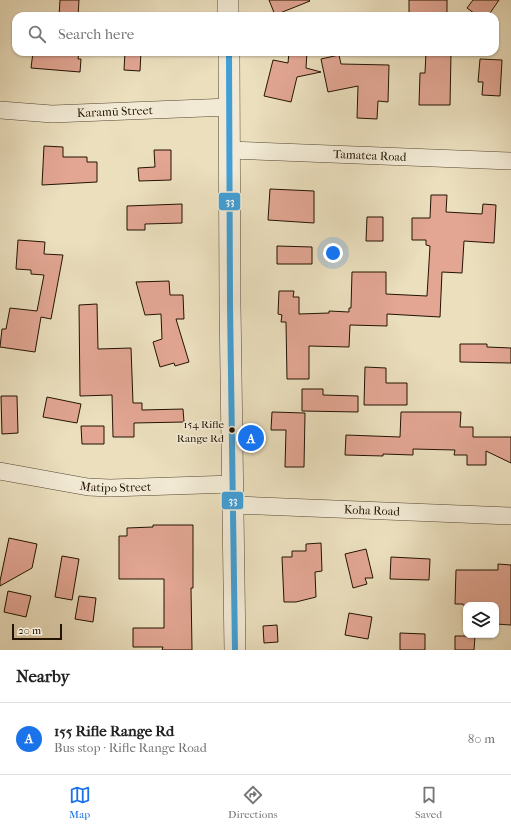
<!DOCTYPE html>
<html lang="en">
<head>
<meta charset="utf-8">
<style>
	:root { --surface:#fff; --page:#f6f6f6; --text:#222; --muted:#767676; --line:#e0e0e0; --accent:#1a73e8 }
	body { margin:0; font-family:"IM FELL French Canon",serif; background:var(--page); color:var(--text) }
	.controls { position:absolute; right:12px; bottom:12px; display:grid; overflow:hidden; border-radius:8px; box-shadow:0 1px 3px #0004 }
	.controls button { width:36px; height:36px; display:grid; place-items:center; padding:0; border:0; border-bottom:1px solid var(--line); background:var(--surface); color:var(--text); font:20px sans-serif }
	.scale { position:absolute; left:12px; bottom:10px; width:50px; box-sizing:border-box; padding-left:4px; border:2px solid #231301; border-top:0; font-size:11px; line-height:14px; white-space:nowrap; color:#231301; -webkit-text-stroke:3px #f2ead5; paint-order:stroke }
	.you { position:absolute; left:333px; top:253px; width:14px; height:14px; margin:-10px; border:3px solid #fff; border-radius:50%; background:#1a73e8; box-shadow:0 0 0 6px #1a73e833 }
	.badge { display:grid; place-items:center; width:26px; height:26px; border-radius:50%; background:var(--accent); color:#fff; font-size:13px; font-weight:700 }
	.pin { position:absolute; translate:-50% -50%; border:2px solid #fff; box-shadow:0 1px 4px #0006 }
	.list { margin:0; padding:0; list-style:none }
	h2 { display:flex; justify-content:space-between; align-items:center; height:52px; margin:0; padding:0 16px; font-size:17px }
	h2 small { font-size:13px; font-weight:400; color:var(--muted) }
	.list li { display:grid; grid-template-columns:26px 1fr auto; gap:12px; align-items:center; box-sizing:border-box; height:72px; padding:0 16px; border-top:1px solid var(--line) }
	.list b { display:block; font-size:15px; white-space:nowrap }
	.list p { margin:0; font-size:13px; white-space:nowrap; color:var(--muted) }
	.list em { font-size:13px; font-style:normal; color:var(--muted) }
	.icon { flex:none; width:22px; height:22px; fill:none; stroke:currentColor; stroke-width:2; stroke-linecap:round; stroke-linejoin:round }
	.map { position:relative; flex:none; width:511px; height:650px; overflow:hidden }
	.search { position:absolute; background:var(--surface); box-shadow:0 1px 3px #0004; left:12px; right:12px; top:12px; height:44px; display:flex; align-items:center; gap:10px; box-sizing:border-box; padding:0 14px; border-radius:12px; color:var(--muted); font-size:15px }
	.sheet { height:124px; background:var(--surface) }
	nav { display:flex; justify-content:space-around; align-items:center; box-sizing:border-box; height:56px; border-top:1px solid var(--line); background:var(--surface); font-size:11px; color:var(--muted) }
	nav a { display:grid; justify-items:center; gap:2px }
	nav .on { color:var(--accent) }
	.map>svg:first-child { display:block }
</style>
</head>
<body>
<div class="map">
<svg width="511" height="650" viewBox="0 0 511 650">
	<rect width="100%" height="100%" fill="#ebdfbe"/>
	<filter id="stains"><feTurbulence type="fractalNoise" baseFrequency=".005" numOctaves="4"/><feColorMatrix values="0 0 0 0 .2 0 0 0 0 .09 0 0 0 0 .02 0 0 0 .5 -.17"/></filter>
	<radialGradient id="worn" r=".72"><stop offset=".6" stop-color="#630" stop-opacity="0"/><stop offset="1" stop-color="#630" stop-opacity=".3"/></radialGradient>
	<!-- building -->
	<g fill="#e2a693" stroke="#231301">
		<polygon points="60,0 79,0 78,16 59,16"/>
		<polygon points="269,0 309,0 310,1 275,15"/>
		<polygon points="409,0 447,0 447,16 409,15"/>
		<polygon points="473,0 499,0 488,16 478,16 467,8"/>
		<polygon points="33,52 79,52 78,59 81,59 80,72 31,68"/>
		<polygon points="125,52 141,52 140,71 124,70"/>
		<polygon points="289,52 307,52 306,68 321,72 297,77 291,102 264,96 273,60 288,63"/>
		<polygon points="426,52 451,53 450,105 419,105 420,73 425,73"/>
		<polygon points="339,55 341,64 389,65 388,102 378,101 377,119 357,118 358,86 328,92 321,59"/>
		<polygon points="480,59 502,60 500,96 482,95 483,82 478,82"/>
		<polygon points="44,146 63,147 63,157 87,157 87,162 97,162 97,182 42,185"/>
		<polygon points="154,150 171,150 171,180 139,181 138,168 155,167"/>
		<polygon points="270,189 314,191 314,223 268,220"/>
		<polygon points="431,195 447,195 446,212 482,214 483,204 496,205 494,243 464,241 462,273 442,272 440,317 387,314 387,326 350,325 349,347 309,346 309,379 287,379 286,322 281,322 282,315 278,314 279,291 294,291 293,297 299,297 299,314 329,313 329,311 349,312 349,308 351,308 352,272 386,272 386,294 427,296 430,246 426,245 426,240 412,240 412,218 430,218"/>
		<polygon points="182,204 182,223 145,224 145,230 127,230 127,206"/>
		<polygon points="367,217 383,217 383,241 366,241"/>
		<polygon points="18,240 45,242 44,254 63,255 51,319 41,317 35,352 0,347 2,329 6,329 10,308 37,311 44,275 31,274 31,270 16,269"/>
		<polygon points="277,246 312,247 312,264 277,264"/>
		<polygon points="169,281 170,295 183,295 184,319 176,319 189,362 175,366 174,363 160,367 153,342 162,339 161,314 145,315 136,282"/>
		<polygon points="97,304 98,349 131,348 133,403 142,403 142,410 183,409 184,422 134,423 134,437 113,437 112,395 80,396 79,305"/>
		<polygon points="460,344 487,344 487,347 511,348 511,363 460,362"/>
		<polygon points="365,367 386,368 386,383 407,383 407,405 364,405"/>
		<polygon points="302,389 323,389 323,395 358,396 358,412 302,411"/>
		<polygon points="1,396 17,396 18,433 2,434"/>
		<polygon points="47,397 81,404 77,423 43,417"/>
		<polygon points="272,412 305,413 304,467 285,467 286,430 271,430"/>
		<polygon points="401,412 461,412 460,427 473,427 473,437 511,437 511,463 486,451 486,465 467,465 467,455 454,455 455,450 413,449 413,455 383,454 383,456 345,455 346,435 400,437"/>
		<polygon points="81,426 104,426 104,444 82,444"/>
		<polygon points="153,525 193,525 193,588 191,588 192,650 162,650 163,647 133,647 133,628 164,628 164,579 119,579 119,536 127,536 127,528 153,527"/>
		<polygon points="9,538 37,544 32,568 0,586 0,581"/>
		<polygon points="321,543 322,571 315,572 316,597 296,602 284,602 282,557 292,557 292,551 306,551 306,544"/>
		<polygon points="366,549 373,578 365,578 367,584 353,588 345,554"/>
		<polygon points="62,556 79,559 72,600 55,597"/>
		<polygon points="391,557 430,559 429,580 390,579"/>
		<polygon points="498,564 511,565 511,625 496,624 496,605 463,605 463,604 455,604 456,570 498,570"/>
		<polygon points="8,591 31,596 26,617 4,612"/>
		<polygon points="79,596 96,598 93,622 75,619"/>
		<polygon points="349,613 372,617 368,639 345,635"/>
		<polygon points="277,625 278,642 264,643 263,626"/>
		<polygon points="400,633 425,634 425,650 400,650"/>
		<polygon points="455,636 475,636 474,650 455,650"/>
	</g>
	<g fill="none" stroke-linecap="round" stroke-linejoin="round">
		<!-- minor casing -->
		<g stroke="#554630" stroke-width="18">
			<g id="minor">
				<path id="s1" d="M0 110 52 114 230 107"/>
				<path id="s2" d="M229 150 511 161"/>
				<path id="s3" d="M0 471 88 487 110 488 233 484"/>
				<path id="s4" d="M234 505 511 516"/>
			</g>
		</g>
		<!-- tertiary casing -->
		<g stroke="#554630" stroke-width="22">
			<g id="tertiary">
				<polyline points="228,0 228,16"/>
				<polyline points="229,52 230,305 235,650"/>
			</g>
		</g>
		<!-- minor -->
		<use href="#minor" stroke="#f2ead5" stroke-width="17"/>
		<!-- tertiary -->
		<use href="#tertiary" stroke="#f2ead5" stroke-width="21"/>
		<!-- bus-1 casing -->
		<g stroke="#f2ead5" stroke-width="9">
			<polyline id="bus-1" points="229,52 230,305 235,650"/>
		</g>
		<!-- bus-1 -->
		<use href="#bus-1" stroke="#419fd6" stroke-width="6"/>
	</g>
	<!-- markers -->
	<circle fill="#231301" stroke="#f2ead5" stroke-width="1.5" cx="232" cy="430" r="3.5"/>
	<g text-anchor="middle" stroke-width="3" stroke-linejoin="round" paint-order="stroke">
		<!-- bus labels -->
		<g font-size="11" fill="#231301" stroke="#f2ead5" text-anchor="end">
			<text x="224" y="428">154 Rifle<tspan x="224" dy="14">Range Rd</tspan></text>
		</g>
		<!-- street labels -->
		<g font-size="12" fill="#231301" stroke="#f2ead5">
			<text dy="4" stroke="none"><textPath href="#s1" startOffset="115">Karamū Street</textPath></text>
			<text dy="4" stroke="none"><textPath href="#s2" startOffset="141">Tamatea Road</textPath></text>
			<text dy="4" stroke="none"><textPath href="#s3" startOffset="117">Matipo Street</textPath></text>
			<text dy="4" stroke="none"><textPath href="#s4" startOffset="138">Koha Road</textPath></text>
		</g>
	</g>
	<g stroke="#f2ead5" stroke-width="1.5">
		<rect x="218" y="192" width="23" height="19" rx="4" fill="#419fd6"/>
		<rect x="221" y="491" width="23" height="19" rx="4" fill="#419fd6"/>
	</g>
	<g font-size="11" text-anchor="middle" font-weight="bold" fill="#fff">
		<text x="230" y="205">33</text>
		<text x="233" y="504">33</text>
	</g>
	<rect width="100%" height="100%" filter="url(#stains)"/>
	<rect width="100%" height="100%" fill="url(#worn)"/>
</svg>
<div class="controls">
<button><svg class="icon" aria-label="layers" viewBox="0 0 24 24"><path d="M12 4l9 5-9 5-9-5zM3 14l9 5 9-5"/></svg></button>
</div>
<div class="scale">20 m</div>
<div class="you"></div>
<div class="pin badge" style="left:251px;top:438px">A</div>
<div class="search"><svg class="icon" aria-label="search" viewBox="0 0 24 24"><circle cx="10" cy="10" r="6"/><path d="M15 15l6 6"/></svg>Search here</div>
</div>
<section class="sheet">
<h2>Nearby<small></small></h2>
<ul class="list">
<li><span class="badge">A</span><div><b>155 Rifle Range Rd</b><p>Bus stop · Rifle Range Road</p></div><em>80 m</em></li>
</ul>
</section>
<nav>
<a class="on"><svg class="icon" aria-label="map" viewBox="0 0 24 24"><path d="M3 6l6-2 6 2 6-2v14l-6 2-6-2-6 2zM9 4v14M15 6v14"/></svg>Map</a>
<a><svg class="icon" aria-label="directions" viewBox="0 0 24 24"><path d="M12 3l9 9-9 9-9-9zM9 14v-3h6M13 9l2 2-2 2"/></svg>Directions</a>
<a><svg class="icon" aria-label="saved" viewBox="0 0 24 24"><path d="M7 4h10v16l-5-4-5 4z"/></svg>Saved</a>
</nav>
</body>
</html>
